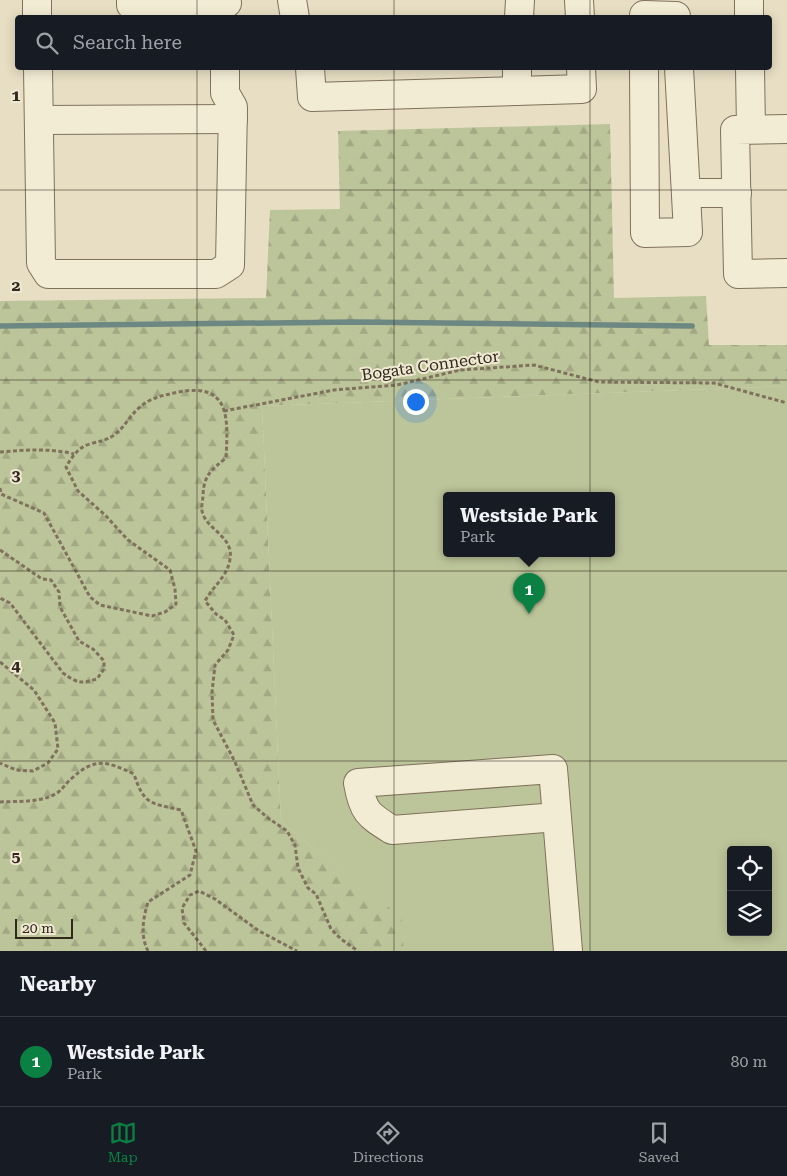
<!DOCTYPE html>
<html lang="en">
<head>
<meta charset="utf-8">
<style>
	:root { --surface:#171b24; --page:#20242c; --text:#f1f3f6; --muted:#9ea1a6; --line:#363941; --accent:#0b8043 }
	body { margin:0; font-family:"Roboto Serif",serif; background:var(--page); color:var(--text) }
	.controls { position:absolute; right:15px; bottom:15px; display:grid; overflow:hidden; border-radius:5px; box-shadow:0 2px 12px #0003 }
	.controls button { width:45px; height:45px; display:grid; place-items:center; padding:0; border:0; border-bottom:1px solid var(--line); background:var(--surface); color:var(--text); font:25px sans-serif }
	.scale { position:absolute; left:15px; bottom:12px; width:58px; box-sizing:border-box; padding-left:5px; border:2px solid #31281e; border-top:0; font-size:14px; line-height:18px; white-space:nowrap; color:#31281e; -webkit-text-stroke:4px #f0e9d1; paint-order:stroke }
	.you { position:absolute; left:415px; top:401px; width:18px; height:18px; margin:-12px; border:4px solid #fff; border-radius:50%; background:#1a73e8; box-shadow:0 0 0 8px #1a73e833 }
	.badge { display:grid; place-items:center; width:32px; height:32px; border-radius:50%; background:var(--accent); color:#fff; font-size:16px; font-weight:700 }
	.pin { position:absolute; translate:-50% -41px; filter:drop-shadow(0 1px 2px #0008) }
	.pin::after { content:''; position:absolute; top:26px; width:18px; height:15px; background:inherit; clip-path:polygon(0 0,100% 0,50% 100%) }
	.popup { position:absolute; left:443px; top:492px; width:172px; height:65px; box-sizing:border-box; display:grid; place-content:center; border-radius:5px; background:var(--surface); filter:drop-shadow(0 1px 4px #0005); font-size:16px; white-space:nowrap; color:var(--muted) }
	.popup b { font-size:19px; color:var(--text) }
	.popup::after { content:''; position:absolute; left:50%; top:100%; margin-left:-10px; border:10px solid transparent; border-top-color:var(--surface) }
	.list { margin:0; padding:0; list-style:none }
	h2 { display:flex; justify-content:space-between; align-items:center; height:65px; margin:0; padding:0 20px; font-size:21px }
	h2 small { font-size:16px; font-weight:400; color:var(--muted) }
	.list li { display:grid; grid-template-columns:32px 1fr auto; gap:15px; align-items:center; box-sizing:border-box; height:90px; padding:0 20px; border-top:1px solid var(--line) }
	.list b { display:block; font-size:19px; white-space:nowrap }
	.list p { margin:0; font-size:16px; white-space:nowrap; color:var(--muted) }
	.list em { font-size:16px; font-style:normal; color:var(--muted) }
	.icon { flex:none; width:28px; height:28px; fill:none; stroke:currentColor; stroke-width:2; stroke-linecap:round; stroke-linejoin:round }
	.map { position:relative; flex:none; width:787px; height:951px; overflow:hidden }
	.search { position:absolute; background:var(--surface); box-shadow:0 2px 12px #0003; left:15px; right:15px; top:15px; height:55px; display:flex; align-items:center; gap:12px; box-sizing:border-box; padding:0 18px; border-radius:5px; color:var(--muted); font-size:19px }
	.sheet { height:155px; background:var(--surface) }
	nav { display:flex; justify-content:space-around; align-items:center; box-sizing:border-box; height:70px; border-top:1px solid var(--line); background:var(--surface); font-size:14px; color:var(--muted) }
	nav a { display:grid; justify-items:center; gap:2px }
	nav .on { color:var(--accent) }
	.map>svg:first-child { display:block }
</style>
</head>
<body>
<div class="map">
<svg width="787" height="951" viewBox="0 0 787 951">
	<defs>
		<pattern id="forest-firs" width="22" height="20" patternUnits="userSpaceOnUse" patternTransform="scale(1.25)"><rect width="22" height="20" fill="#bcc499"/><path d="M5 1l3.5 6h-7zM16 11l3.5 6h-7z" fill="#a2a883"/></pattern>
	</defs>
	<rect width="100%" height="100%" fill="#e7dec3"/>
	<!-- forest -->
	<polygon fill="url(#forest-firs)" points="610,124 614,298 706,296 709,345 787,345 787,386 262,406 281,822 403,918 404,951 0,951 0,301 266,298 270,210 340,209 338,131"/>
	<!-- park -->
	<path fill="#bcc499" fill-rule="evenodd" d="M787 386V951H404L402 918 281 822 262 406ZM446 495H612V553H446ZM731 850H768V932H731Z"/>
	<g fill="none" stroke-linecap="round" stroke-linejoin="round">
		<!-- stream -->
		<polyline stroke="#6d8782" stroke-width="5.5" points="0,326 355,322 692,326"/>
		<!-- minor casing -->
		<g stroke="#7f715c" stroke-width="30">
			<g id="minor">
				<polyline points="37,0 37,18"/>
				<polyline points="131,0 131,5 227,3"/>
				<polyline points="292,0 295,18"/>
				<polyline points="579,0 580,18"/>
				<polyline points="749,0 749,18"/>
				<polyline points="519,18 520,0"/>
				<polyline points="644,18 644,15 676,16 676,18"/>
				<polyline points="38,68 41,263 48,274 216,274 230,265 233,107 225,93 225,68"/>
				<polyline points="310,68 312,97 582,89 581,68"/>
				<polyline points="644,68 645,233 688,232 679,68"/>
				<polyline points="750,68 751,129"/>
				<polyline points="517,91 517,68"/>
				<polyline points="39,120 233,119"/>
				<polyline points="787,129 735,130 738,274 787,273"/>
				<polyline points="686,193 737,193"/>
				<path d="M557 817 392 830C368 815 363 812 358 783L553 769 568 951"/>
			</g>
		</g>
		<!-- path -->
		<g stroke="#7f715c" stroke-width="3" stroke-dasharray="4 2.5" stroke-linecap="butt">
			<polyline points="224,411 334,390 397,385 460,370 534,365 599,382 714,383 787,403"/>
			<path d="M0 452C25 450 50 448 74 454"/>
			<path d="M0 488 1 494 44 513 90 597 100 605 152 616 165 612 176 604 175 589 170 570 128 540 105 515 78 491 66 467C72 457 78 447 90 444 99 441 106 441 114 435 125 427 130 415 140 407 151 397 165 395 179 392 231 382 228 420 226 458 211 470 204 475 203 495 203 500 201 506 202 511 206 530 234 536 230 559 228 576 213 586 205 601L216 614 225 620 234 635 228 650 215 665 212 692 213 720 235 762 253 805 268 818 287 831 295 845 298 868 308 888 316 894 331 929 341 939 358 951"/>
			<path d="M0 550 42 579 51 580 59 592 60 607 79 641 93 649 104 661V669L97 679C80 684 77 683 63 673L10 603 0 598"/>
			<polyline points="0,662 34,690 55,723 58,749 48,763 33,771 16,770 0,763"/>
			<path d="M0 802C18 801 41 803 57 793 62 790 66 783 71 779 95 757 106 761 134 774 144 805 150 803 181 810L196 851 190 875 148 902C143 919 140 935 148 951"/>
			<polyline points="206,951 184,923 182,908 190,895 199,891 215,899 259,931 297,951"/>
		</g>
		<!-- minor -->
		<use href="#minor" stroke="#f3ecd5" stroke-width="28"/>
	</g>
	<!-- grid -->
	<path fill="none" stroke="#31281e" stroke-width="1" stroke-opacity="0.55" d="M197 0V18M394 0V18M590 0V18M197 68V951M394 68V951M590 68V951M0 190H787M0 380H787M0 571H787M0 761H787"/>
	<g text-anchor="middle" stroke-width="4" stroke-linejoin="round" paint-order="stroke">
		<!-- street labels -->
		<g font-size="16" fill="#31281e" stroke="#f0e9d1">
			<text transform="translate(430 365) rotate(-8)" y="6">Bogata Connector</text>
		</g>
	</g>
	<g font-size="16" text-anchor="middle" font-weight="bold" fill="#31281e" stroke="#f0e9d1" stroke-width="4" stroke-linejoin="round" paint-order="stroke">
		<text x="16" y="101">1</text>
		<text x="16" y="291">2</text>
		<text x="16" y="481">3</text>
		<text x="16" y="671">4</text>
		<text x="16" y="862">5</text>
	</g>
</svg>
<div class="controls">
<button><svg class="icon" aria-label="locate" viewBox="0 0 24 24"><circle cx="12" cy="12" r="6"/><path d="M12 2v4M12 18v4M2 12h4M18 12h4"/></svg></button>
<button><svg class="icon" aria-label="layers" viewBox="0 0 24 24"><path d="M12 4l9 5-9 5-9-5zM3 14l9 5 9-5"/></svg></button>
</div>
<div class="scale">20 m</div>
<div class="you"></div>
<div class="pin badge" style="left:529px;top:614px">1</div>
<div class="popup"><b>Westside Park</b>Park</div>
<div class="search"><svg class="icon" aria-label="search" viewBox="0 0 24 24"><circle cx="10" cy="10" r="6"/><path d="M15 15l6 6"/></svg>Search here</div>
</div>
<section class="sheet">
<h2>Nearby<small></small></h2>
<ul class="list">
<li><span class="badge">1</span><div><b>Westside Park</b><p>Park</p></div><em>80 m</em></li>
</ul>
</section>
<nav>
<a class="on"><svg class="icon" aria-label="map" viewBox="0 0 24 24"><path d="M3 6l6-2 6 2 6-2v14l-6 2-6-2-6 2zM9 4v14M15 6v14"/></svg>Map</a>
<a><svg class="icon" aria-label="directions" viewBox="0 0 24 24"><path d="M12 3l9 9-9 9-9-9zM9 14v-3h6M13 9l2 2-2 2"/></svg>Directions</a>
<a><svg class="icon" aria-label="saved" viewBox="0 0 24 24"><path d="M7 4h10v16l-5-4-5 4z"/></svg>Saved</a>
</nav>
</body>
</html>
